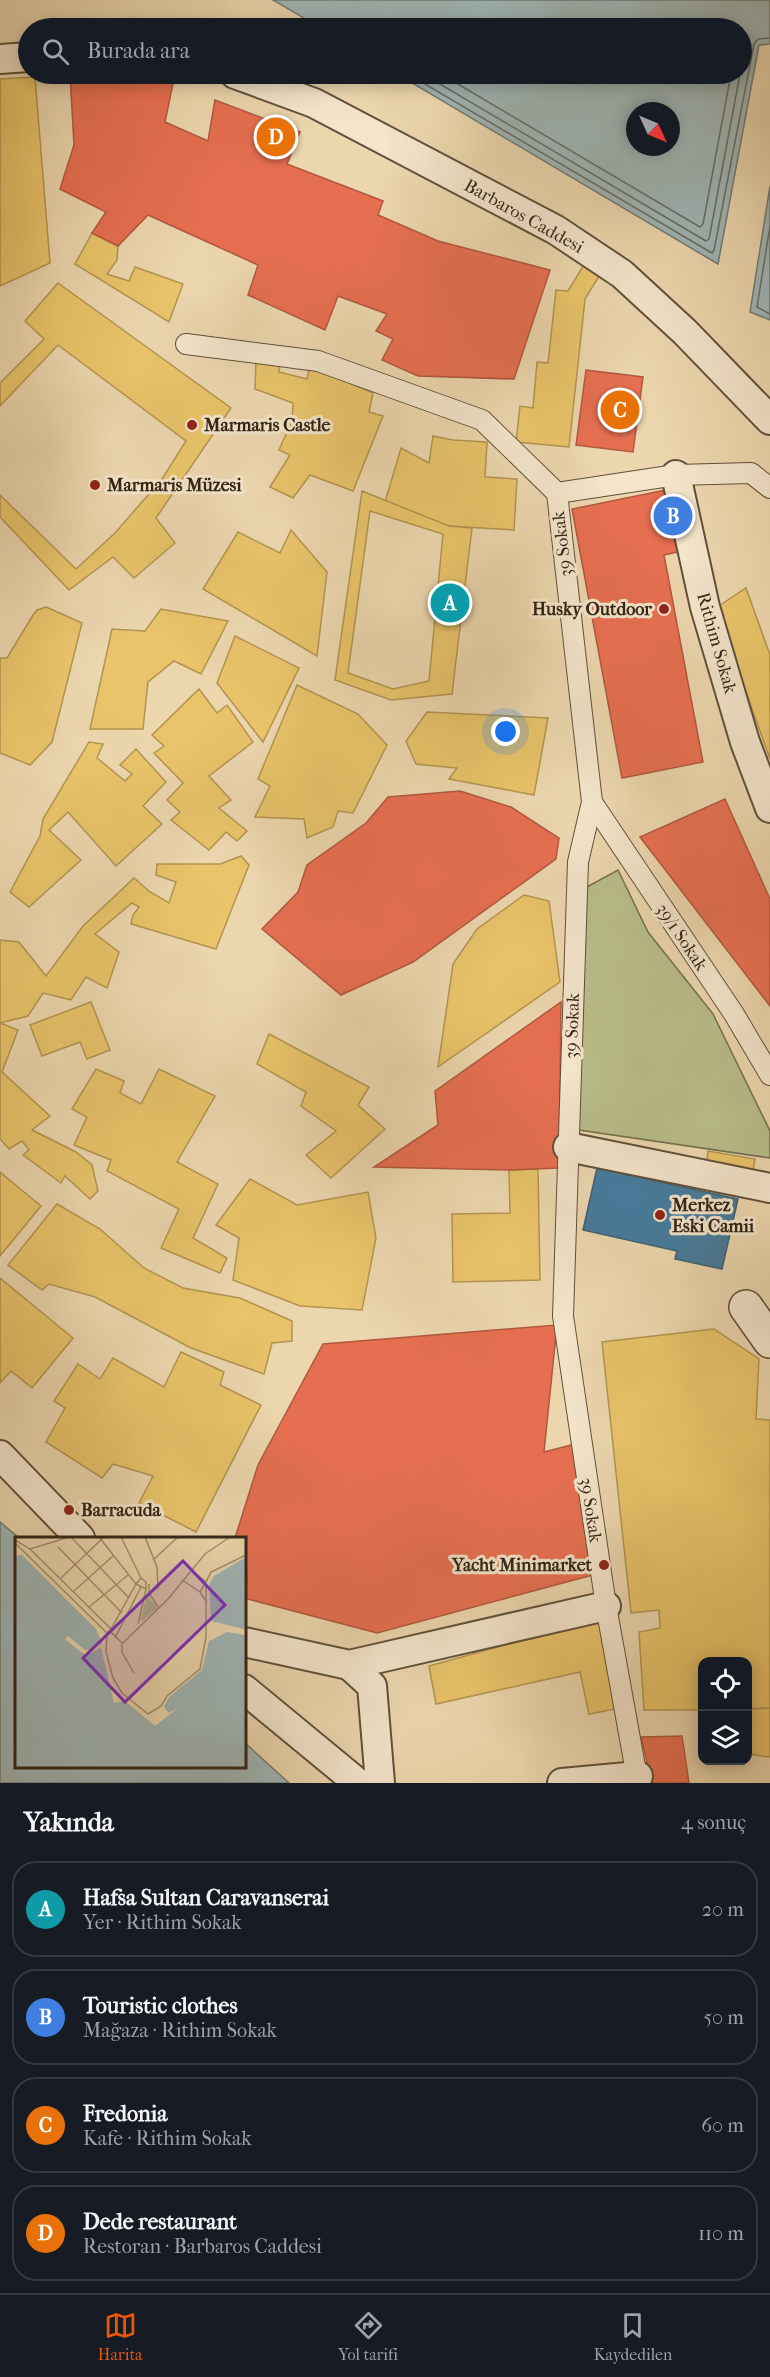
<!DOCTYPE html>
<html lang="tr">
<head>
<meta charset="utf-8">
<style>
	:root { --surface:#171b24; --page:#242831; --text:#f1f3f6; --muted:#9ea1a6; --line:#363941; --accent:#ea580c }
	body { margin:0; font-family:"IM FELL French Canon",serif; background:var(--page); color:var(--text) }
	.controls { position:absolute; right:18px; bottom:18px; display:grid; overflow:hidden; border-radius:12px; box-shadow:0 3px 15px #0003 }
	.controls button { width:54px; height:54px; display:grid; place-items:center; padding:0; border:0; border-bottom:2px solid var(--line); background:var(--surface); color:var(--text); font:30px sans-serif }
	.compass { position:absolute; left:626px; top:102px; width:54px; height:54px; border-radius:50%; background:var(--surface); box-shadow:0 3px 15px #0003; rotate:134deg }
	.you { position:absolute; left:506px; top:732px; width:21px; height:21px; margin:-15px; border:4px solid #fff; border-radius:50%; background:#1a73e8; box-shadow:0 0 0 9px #1a73e833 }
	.badge { display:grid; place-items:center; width:39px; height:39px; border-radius:50%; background:var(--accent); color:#fff; font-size:20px; font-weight:700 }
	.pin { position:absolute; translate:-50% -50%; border:3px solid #fff; box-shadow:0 2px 6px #0006 }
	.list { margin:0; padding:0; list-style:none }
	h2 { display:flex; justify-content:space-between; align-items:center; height:78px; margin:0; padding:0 24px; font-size:26px }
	h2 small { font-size:20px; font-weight:400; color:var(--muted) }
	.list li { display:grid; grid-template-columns:39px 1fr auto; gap:18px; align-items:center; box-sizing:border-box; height:96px; margin:0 12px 12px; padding:0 12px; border:2px solid var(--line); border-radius:24px }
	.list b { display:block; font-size:22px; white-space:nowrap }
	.list p { margin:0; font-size:20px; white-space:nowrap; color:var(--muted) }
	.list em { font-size:20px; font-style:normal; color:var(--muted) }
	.icon { flex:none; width:33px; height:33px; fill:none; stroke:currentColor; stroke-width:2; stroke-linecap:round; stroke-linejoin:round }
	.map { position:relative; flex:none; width:770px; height:1783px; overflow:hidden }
	.search { position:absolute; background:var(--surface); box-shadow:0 3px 15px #0003; left:18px; right:18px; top:18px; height:66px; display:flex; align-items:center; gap:15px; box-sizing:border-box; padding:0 21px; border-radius:33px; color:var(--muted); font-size:22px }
	.sheet { height:510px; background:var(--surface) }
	nav { display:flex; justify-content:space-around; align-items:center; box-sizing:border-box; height:84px; border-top:2px solid var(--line); background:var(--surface); font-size:16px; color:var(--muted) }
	nav a { display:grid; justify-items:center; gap:3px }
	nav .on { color:var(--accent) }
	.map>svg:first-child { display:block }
</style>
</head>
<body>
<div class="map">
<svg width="770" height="1783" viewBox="0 0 770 1783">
	<rect width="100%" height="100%" fill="#ecd6ae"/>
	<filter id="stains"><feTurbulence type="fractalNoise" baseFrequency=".00333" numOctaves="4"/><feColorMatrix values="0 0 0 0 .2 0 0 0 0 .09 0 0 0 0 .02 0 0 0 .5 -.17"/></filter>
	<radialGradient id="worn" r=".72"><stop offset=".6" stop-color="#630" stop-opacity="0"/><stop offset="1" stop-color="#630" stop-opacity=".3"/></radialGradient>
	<!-- green -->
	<polygon fill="#b8bd8a" stroke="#757050" stroke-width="1.5" points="618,870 648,932 713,1014 770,1131 770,1158 579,1130 585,888"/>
	<!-- water -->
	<g fill="#9fb6b7" stroke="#737c76" stroke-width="1.5" fill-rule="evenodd">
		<path d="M273 0H770V44L759 45 718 264 397 74H742V28H321ZM635 111H671V147H635Z"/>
		<polygon points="770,186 770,320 750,312"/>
		<polygon points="0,1522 19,1538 16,1538 16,1766 244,1766 245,1743 289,1783 0,1783"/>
	</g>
	<!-- homes -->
	<g fill="#e9c46a" stroke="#b29450" stroke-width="1.5" fill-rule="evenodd">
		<polygon points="35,77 50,263 0,286 0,79"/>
		<polygon points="92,233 118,246 117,260 107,274 129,281 135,267 183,284 169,322 75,264"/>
		<polygon points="585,263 601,273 585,299 569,447 516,442 520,406 533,408 537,362 548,363 556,290 568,291"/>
		<polygon points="58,283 231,408 156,518 175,543 134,578 113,557 69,590 0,517 0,495 76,569 115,533 162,479 186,441 58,345 0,406 0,383 44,339 25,321"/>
		<polygon points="256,360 280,364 279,372 307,379 310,366 373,393 369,412 383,416 353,491 310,475 293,498 270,487 290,455 279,450 292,421 293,403 255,389"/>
		<polygon points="433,436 453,440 487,442 485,477 517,479 514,530 449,526 385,502 401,448 429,463"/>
		<path d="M362 491 449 526 472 528 452 694 391 700 335 680ZM370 511 443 534 429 681 393 689 348 673Z"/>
		<polygon points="291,530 327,572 317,656 203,589 238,532 280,553"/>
		<polygon points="746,588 770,655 770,759 716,608"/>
		<polygon points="46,607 82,623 52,742 30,765 0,753 0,658 7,658 33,615 37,610"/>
		<polygon points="161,609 228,621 201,674 174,661 148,682 143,729 90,729 112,629 145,631"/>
		<polygon points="235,636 299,668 263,742 217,683"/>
		<polygon points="297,685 358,714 387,745 353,813 338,811 333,827 307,838 304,819 255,817 270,786 258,779"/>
		<polygon points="199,689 217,713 227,705 253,742 209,776 231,800 219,808 247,831 237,841 226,832 209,850 171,820 180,812 167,800 183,783 154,753 164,746 152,735"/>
		<polygon points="427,712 548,718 534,795 449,779 457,768 416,764 406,741"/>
		<polygon points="89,742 103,744 97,758 125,781 132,774 120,765 136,749 166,782 143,806 162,824 116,866 68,812 49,830 81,860 29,907 10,892 40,836 43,819"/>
		<polygon points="241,856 249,865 216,949 131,924 133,915 139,907 132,903 95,934 119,952 107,988 86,977 71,1000 43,993 28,1016 0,1023 0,940 19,942 46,976 83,926 134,878 150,892 169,903 176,882 156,875 157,864 220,864"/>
		<polygon points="524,895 549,901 560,982 438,1067 453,964 477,929"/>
		<polygon points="91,1002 110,1050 87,1059 80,1042 42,1056 30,1025"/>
		<polygon points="0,1023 18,1030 2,1072 50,1116 32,1130 76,1152 92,1165 98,1191 90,1199 65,1176 61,1183 23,1155 29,1150 22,1141 9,1149 0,1139"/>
		<polygon points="269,1034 369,1087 358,1105 385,1129 331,1178 306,1155 336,1131 301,1106 306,1092 257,1064"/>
		<polygon points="96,1069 124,1081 120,1093 141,1104 159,1069 215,1096 177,1162 218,1184 193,1238 227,1258 220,1273 161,1248 179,1209 107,1171 111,1160 74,1145 87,1117 72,1109"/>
		<polygon points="708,1151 755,1159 752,1176 706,1167"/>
		<polygon points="538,1169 540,1280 453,1282 452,1214 510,1213 509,1170"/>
		<polygon points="0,1172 41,1206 0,1256"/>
		<polygon points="250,1179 297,1205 368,1192 376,1238 362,1310 300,1306 233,1280 239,1238 216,1225"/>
		<polygon points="57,1204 100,1229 144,1268 183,1288 240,1298 292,1321 292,1341 272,1343 264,1374 191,1348 95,1297 49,1284 42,1290 8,1265"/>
		<polygon points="0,1278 73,1338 32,1388 11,1371 0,1383"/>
		<polygon points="714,1329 759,1359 756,1419 770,1420 770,1708 748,1709 748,1662 702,1662 702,1710 644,1710 639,1632 660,1628 659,1610 631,1613 602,1342"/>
		<polygon points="181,1352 224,1372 220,1385 261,1405 196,1532 139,1503 153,1476 113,1464 102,1478 46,1442 65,1408 54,1401 78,1364 100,1379 113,1358 164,1387"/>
		<polygon points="599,1619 615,1709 589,1714 580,1672 436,1704 429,1666"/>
		<polygon points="770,1708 770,1757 748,1754 748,1709"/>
	</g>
	<!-- shops -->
	<g fill="#e76f51" stroke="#b1583f" stroke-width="1.5">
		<polygon points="70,74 175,74 165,122 208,141 215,100 300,132 287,164 383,201 378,215 438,241 550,270 514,379 418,376 382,360 393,339 376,331 387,314 338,296 325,330 248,295 258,265 148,215 118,246 92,233 106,212 60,189 74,145"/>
		<polygon points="586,370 643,377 633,452 576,445"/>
		<polygon points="671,489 683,551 664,555 703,762 622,778 572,509"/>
		<polygon points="460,791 511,807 559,838 556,859 413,962 341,995 262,929 298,892 307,865 366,823 388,797"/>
		<polygon points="725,799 770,899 770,1006 640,837"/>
		<polygon points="561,1002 559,1168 509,1170 374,1167 438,1125 435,1091"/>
		<polygon points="557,1325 544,1452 579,1443 593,1575 377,1633 244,1598 244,1538 235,1538 258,1465 323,1344"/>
		<polygon points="682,1736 689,1783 652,1783 641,1737"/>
	</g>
	<!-- public -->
	<polygon fill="#457b9d" stroke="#3f6174" stroke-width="1.5" points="597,1168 738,1199 722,1269 675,1259 677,1251 583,1230"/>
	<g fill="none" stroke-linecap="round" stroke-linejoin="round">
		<!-- shore -->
		<g stroke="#686d66" stroke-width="1.5">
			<polyline points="408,74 712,253 714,250 754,44 758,39 770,38"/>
			<polyline points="423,74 706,241 709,239 740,74"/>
			<polyline points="441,74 700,227 703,224 731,74"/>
			<polyline points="770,226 757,307 770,314"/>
		</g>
		<!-- service casing -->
		<g stroke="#60503b" stroke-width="22">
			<g id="service">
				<polyline points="186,344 318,361 482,420 557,493"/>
				<polyline points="557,493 592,802 578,862 563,1316 606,1606 638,1783"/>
				<polyline points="557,493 676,475 751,473 770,488"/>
				<polyline points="592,802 734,1014 770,1075"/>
			</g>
		</g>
		<!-- pedestrian casing -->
		<g stroke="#60503b" stroke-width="32">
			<g id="pedestrian">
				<polyline points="0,59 28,57"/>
				<polyline points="235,74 314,103 556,230 622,274 685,332 770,420"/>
				<polyline points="676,475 705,607 745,742 770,808"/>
				<polyline points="568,1147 770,1188"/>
				<polyline points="0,1455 80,1538"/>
				<polyline points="244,1642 349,1665 606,1606"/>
				<polyline points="349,1665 372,1686 380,1783"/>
				<polyline points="244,1689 358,1783"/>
				<polyline points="562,1783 638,1776"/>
			</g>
		</g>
		<!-- minor casing -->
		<g stroke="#60503b" stroke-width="36">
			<polyline id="minor" points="746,1307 770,1341"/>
		</g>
		<!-- service -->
		<use href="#service" stroke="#f3e4ca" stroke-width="20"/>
		<!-- pedestrian -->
		<use href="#pedestrian" stroke="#f3e4ca" stroke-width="28"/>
		<!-- minor -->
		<use href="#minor" stroke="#f3e4ca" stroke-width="33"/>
	</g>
	<!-- markers -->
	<g fill="#8f2418" stroke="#f3e4ca" stroke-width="2">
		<circle cx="192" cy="425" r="6"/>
		<circle cx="95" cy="485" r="6"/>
		<circle cx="664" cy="609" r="6"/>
		<circle cx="660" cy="1215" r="6"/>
		<circle cx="69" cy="1510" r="6"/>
		<circle cx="604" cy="1565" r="6"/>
	</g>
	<g text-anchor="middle" stroke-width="6" stroke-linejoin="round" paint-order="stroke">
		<!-- street labels -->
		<g font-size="18" fill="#322415" stroke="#f3e4ca">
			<text transform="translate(524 216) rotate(29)" y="6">Barbaros Caddesi</text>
			<text transform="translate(562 544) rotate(-97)" y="6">39 Sokak</text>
			<text transform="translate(717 643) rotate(74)" y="6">Rithim Sokak</text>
			<text transform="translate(682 937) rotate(56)" y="6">39/1 Sokak</text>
			<text transform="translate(572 1026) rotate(-88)" y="6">39 Sokak</text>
			<text transform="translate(591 1510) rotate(81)" y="6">39 Sokak</text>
		</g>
		<!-- poi labels -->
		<g font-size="18" font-weight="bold" fill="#322415" stroke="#f3e4ca" text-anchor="start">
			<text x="204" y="431">Marmaris Castle</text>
			<text x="107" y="491">Marmaris Müzesi</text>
			<text x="652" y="615" text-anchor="end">Husky Outdoor</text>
			<text x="672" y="1211">Merkez<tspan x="672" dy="21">Eski Camii</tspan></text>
			<text x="81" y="1516">Barracuda</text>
			<text x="592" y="1571" text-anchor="end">Yacht Minimarket</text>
		</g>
	</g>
	<!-- overview -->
	<g transform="translate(15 1537)">
		<rect width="231" height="231" fill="#ecd6ae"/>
		<path d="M132 58 142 71 128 84 125 83Z" fill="#b8bd8a"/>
		<path d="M7 18 81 92 87 106 76 113H70L53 99 50 102 71 119 86 110 99 166 110 164 140 189 163 171 154 176 149 170 154 160 187 133 194 104 212 94 230 98 231 94V231H0V19ZM231 20V93L196 84 194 47 199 39Z" fill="#9fb6b7"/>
		<path d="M196 84 231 93 230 98 212 95 194 104 211 92 221 93Z" fill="#ecd6ae"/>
		<path fill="none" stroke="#a28f71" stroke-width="1.5" d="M56 0 114 61M84 0 121 47 95 94 107 106M106 0 126 41M130 0 142 30 143 52M0 3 15 12 96 92 92 96 91 115 98 141 107 156 133 177 146 169 152 159 185 132 191 100V45L196 35 231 18M0 6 92 96M43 10 107 76M15 12 54 0M138 23 163 0M175 32 191 45 185 55M46 41 89 0M126 41 131 45V52L121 47ZM167 43 185 55 192 66M134 47V56L143 70M59 54 98 19M74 70 113 38M123 87 131 52M100 101 126 50M107 107 153 62 190 17 215 0M107 107V115L119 136"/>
		<path fill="#7b2cbf" fill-opacity="0.15" stroke="#7b2cbf" stroke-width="3" d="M168 24 210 68 110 165 68 121Z"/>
		<rect width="231" height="231" fill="none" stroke="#322415" stroke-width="3"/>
	</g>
	<rect width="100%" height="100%" filter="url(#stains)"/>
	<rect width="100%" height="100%" fill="url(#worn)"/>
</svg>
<div class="controls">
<button><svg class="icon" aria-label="locate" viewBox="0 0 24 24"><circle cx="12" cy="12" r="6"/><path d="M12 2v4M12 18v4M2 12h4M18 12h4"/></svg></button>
<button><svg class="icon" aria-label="layers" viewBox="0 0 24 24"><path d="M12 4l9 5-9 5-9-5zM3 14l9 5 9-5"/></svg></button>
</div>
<svg class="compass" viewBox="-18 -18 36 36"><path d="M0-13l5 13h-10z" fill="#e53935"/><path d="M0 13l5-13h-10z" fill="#9ea1a6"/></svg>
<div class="you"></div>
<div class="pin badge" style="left:450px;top:603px;background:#0f9aa8">A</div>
<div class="pin badge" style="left:673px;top:516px;background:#3f7fe0">B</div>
<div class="pin badge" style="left:620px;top:410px;background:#e8710a">C</div>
<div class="pin badge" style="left:276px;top:137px;background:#e8710a">D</div>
<div class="search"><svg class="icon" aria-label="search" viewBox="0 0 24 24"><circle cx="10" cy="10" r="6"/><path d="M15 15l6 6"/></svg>Burada ara</div>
</div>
<section class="sheet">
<h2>Yakında<small>4 sonuç</small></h2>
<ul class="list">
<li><span class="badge" style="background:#0f9aa8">A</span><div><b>Hafsa Sultan Caravanserai</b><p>Yer · Rithim Sokak</p></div><em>20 m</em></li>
<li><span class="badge" style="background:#3f7fe0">B</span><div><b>Touristic clothes</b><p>Mağaza · Rithim Sokak</p></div><em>50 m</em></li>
<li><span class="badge" style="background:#e8710a">C</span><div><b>Fredonia</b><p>Kafe · Rithim Sokak</p></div><em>60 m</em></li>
<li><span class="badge" style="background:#e8710a">D</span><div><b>Dede restaurant</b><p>Restoran · Barbaros Caddesi</p></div><em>110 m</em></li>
</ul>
</section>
<nav>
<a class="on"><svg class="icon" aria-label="map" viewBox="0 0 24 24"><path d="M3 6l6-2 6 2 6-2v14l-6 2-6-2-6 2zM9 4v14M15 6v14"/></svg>Harita</a>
<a><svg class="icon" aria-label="directions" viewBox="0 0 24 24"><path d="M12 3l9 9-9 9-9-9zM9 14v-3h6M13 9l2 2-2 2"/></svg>Yol tarifi</a>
<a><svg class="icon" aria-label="saved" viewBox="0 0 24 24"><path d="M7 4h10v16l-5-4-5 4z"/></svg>Kaydedilen</a>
</nav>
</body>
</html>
